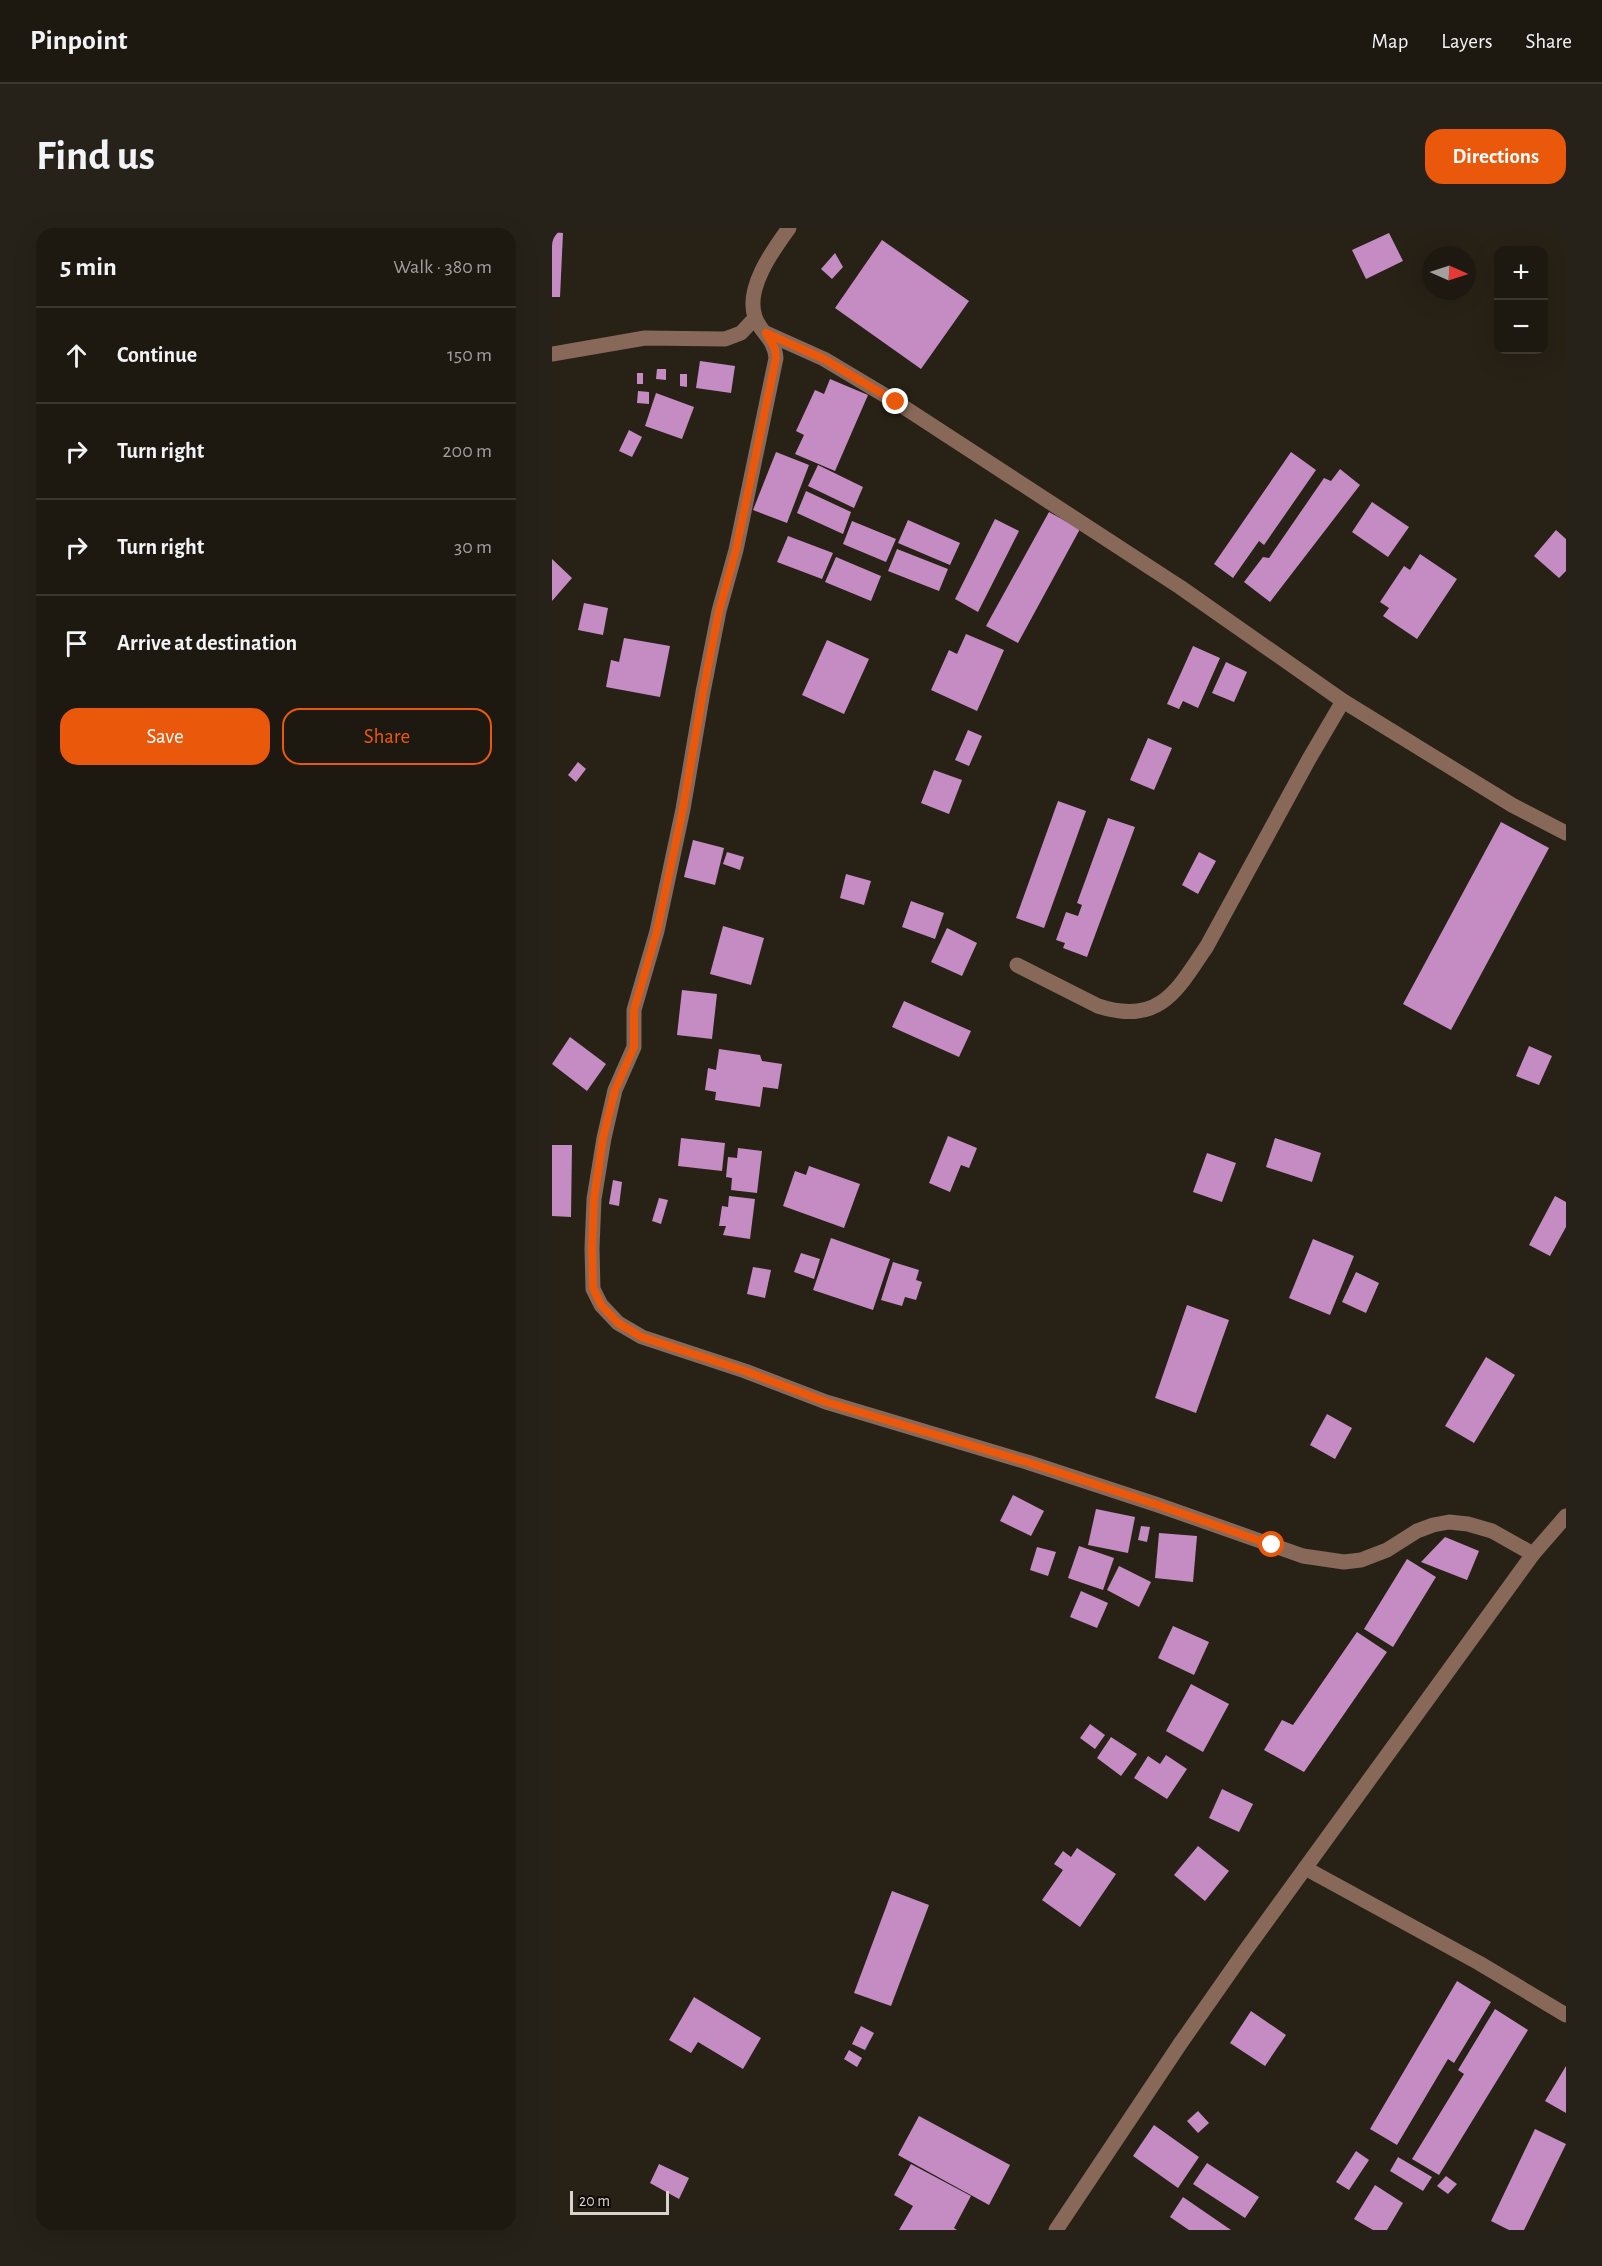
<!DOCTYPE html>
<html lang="en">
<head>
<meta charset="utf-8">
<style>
	:root { --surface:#1e1910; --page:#262219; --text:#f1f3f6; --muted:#a1a09f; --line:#3c3830; --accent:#ea580c }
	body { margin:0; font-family:"Alegreya Sans",sans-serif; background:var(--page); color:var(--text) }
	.controls { position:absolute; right:18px; top:18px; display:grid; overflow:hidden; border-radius:12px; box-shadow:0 6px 24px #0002 }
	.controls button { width:54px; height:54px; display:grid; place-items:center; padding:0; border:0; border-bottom:2px solid var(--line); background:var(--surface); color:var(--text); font:30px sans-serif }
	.compass { position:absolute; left:870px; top:18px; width:54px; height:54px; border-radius:50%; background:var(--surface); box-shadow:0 6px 24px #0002; rotate:93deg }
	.scale { position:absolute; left:18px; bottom:15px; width:99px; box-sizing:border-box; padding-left:6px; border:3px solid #d7d2cb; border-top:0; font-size:16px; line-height:21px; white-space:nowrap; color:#d7d2cb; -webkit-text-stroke:4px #0e0b07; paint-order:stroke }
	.stop { position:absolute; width:18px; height:18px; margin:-14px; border:4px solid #ea580c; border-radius:50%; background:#fff }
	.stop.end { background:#ea580c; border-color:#fff; box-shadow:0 2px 6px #0008 }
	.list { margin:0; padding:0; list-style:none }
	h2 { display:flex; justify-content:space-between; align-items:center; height:78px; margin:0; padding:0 24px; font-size:26px }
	h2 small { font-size:20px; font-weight:400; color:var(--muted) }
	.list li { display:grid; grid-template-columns:39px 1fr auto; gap:18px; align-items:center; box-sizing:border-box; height:96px; padding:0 24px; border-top:2px solid var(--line) }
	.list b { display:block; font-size:22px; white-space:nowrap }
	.list em { font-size:20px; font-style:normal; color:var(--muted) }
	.actions { display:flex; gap:12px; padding:18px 24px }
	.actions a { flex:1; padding:14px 0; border:2px solid var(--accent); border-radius:18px; text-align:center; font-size:21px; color:var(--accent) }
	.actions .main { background:var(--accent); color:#fff }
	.icon { flex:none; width:33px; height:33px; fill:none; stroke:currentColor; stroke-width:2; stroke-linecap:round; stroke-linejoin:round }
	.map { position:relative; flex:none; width:1014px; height:2002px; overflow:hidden; border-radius:18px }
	header { display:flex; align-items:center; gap:36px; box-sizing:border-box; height:84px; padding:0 30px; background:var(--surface); border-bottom:2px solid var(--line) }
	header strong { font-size:28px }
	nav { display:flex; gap:33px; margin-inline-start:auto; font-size:21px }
	.intro { display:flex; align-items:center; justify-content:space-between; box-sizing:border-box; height:144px; padding:0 36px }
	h1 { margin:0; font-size:42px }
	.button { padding:15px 27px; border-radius:18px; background:var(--accent); color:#fff; font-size:21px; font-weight:700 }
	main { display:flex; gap:36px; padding:0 36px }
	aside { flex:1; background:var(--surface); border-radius:18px; box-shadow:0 6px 24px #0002 }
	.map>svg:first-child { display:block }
</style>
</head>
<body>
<header>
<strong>Pinpoint</strong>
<nav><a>Map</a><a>Layers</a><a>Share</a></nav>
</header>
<div class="intro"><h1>Find us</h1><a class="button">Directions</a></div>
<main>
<aside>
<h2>5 min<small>Walk · 380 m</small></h2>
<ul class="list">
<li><svg class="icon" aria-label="ahead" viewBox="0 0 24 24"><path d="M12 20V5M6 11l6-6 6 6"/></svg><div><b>Continue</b></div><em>150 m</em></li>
<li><svg class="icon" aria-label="right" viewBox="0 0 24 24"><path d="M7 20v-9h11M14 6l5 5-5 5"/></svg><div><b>Turn right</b></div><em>200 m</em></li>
<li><svg class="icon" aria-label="right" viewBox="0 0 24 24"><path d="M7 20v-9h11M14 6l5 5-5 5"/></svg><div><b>Turn right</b></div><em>30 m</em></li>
<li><svg class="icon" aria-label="arrive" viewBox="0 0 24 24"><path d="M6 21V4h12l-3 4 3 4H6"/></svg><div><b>Arrive at destination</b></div></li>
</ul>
<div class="actions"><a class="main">Save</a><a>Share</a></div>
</aside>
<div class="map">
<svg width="1014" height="2002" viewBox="0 0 1014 2002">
	<rect width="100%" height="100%" fill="#282116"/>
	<!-- building -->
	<g fill="#c58cc4">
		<polygon points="0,4 11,5 8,69 0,69"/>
		<polygon points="837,5 851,33 814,51 800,22"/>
		<polygon points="330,12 417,73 369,141 283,80"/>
		<polygon points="283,25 291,39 280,51 269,41"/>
		<polygon points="148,133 183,138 179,165 144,160"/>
		<polygon points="105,141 114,141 114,152 104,151"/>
		<rect x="85" y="145" width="6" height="11"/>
		<polygon points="128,146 135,146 135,159 128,158"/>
		<polygon points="278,151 316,167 283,243 243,226 252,207 244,203 263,162 272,166"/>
		<polygon points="86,163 97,164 97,176 85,175"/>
		<polygon points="104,165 142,179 130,211 93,198"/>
		<polygon points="77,202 90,209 80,229 67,223"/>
		<polygon points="224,224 257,237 235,295 201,282"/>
		<polygon points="739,224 764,242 712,317 707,313 681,350 662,336"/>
		<polygon points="266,237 311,259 302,280 256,258"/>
		<polygon points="788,241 808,257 718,374 692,354 711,329 717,330 772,250 779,253"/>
		<polygon points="254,263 299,284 291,306 245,285"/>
		<polygon points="820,274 857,299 836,329 800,304"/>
		<polygon points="497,284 528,301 466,415 434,398"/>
		<polygon points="443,291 467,303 426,384 403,371"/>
		<polygon points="356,292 408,315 398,337 346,315"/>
		<polygon points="300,293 344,311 334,334 291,316"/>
		<polygon points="1004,302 1014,311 1014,343 1007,350 982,328"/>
		<polygon points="236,308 281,325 270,351 225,334"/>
		<polygon points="345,321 396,341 387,363 336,343"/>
		<polygon points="868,326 905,351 865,411 831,388 837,380 828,374 852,338 858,342"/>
		<polygon points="284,329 329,348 319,373 273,354"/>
		<polygon points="0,331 20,350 0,373"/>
		<polygon points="32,375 56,380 51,407 26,402"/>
		<polygon points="414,406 452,422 425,483 379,462 397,422 405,426"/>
		<polygon points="72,410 118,418 108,469 54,459 59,432 67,434"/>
		<polygon points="275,412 317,431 292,486 250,467"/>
		<polygon points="641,418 668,430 646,480 631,473 627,481 615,476"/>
		<polygon points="674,434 695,444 682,474 660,465"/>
		<polygon points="416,502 430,508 417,538 403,532"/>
		<polygon points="596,510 620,520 602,562 578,552"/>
		<polygon points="26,534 34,541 24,554 16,547"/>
		<polygon points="382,542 410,552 397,586 369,575"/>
		<polygon points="506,573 534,583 492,700 464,690"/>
		<polygon points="556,590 583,599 535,729 511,720 513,715 504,712 514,684 526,688 530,677 525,675"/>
		<polygon points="949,594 997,620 899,802 851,776"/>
		<polygon points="141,612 172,620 163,657 132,649"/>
		<polygon points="175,624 192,629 188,642 171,636"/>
		<polygon points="647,624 664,633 646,666 630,657"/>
		<polygon points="294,646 319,653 312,677 288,670"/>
		<polygon points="359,673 392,685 383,711 350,699"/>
		<polygon points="171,698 212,710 199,757 158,746"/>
		<polygon points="395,700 425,715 410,748 379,734"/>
		<polygon points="130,762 165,766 160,811 125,807"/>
		<polygon points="352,773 419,803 407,829 340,799"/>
		<polygon points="18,809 54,836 35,863 0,836"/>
		<polygon points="977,818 1000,828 987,857 964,848"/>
		<polygon points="167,821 208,827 210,833 230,836 226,861 211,859 208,879 163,872 164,864 153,862 156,840 164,842"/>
		<polygon points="396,908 425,920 417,940 409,937 398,964 377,955"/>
		<polygon points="129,910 173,915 170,943 126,938"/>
		<polygon points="723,910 769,925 760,954 714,939"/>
		<polygon points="0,917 20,917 19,989 0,988"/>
		<polygon points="186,920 210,923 205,965 179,962 180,950 174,949 176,929 185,930"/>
		<polygon points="655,925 684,935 670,974 641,964"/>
		<polygon points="257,938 308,956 292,1000 231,978 243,943 254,947"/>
		<polygon points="61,952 70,954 67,978 57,976"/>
		<polygon points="177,968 203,971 198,1011 171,1007 174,998 167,998 170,978 176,979"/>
		<polygon points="1003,968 1014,974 1014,999 998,1028 977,1017"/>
		<polygon points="107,970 116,972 109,996 100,993"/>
		<polygon points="279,1010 338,1031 321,1082 261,1062"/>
		<polygon points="761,1011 802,1028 778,1087 737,1070"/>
		<polygon points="249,1025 268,1031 262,1051 242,1044"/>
		<polygon points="341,1034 367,1042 364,1052 370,1054 364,1072 353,1069 350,1078 329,1072"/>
		<polygon points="201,1039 219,1042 213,1070 195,1066"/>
		<polygon points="804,1044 827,1055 814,1085 790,1074"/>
		<polygon points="635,1077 677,1092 644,1185 603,1170"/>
		<polygon points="934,1129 963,1147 922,1215 893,1198"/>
		<polygon points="775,1186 800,1200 783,1231 758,1217"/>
		<polygon points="461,1267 492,1283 479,1308 448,1293"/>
		<polygon points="544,1281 583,1289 576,1325 536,1317"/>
		<polygon points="589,1298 598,1299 595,1314 586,1312"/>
		<polygon points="607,1305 645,1308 641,1354 603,1350"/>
		<polygon points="893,1309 927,1323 915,1352 869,1334"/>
		<polygon points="527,1318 562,1330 551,1362 516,1350"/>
		<polygon points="485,1319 504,1324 496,1348 478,1342"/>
		<polygon points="855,1331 884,1349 841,1419 812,1401"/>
		<polygon points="567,1338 599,1354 587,1379 555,1362"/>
		<polygon points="529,1363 556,1375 545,1400 518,1389"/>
		<polygon points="621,1398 657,1414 642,1447 606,1430"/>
		<polygon points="805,1404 835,1424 752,1544 712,1522 730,1492 741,1497"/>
		<polygon points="639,1456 677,1476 651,1524 614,1503"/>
		<polygon points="538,1496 553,1507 543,1521 528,1510"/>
		<polygon points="559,1509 585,1526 569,1548 545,1530"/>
		<polygon points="614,1527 635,1541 615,1571 582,1550 596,1528 608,1536"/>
		<polygon points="670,1561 701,1576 687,1604 657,1590"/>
		<polygon points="646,1618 677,1643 653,1673 622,1647"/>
		<polygon points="525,1620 564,1646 528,1699 490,1672 511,1642 502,1636 511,1623 519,1629"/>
		<polygon points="340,1663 377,1677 339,1778 302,1765"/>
		<polygon points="905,1753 939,1774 902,1835 896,1831 845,1917 818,1901"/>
		<polygon points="142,1769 209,1810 191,1841 146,1814 139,1825 117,1812"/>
		<polygon points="943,1781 976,1802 887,1947 860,1931 912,1846 906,1842"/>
		<polygon points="699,1783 734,1807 713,1838 678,1815"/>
		<polygon points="309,1798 322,1805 313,1822 300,1816"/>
		<polygon points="297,1822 310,1830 305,1839 292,1831"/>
		<polygon points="1014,1838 1014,1885 993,1873"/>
		<polygon points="646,1883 657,1895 646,1905 635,1893"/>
		<polygon points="367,1888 458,1937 437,1977 346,1927"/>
		<polygon points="602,1897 647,1929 626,1960 581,1928"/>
		<polygon points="983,1901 1014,1916 972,2002 957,2002 939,1993"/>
		<polygon points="804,1923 817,1932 797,1962 784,1954"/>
		<polygon points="846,1929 880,1949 871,1963 838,1943"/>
		<polygon points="655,1935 707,1969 693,1990 641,1956"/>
		<polygon points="107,1936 137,1950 127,1971 98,1955"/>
		<polygon points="359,1936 419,1968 402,2000 405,2002 347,2002 361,1978 342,1967"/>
		<polygon points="894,1948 905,1956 896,1966 885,1958"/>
		<polygon points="823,1957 851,1975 835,2002 821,2002 802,1991"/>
		<polygon points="631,1969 679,2002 637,2002 618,1989"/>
	</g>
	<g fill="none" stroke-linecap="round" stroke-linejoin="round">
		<!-- minor -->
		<g stroke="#876859" stroke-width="15">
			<path d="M237 0C221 22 193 60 203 89 209 106 222 109 224 130L184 322 167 383 151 464 131 581 105 703 82 782V819L63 862 52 910 42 971 40 1020 41 1061 49 1077 66 1095 90 1109 193 1143 274 1174 475 1234 606 1277 751 1328 792 1334 809 1332 835 1322 865 1303 881 1297 897 1294 916 1296 940 1303 981 1326"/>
			<polyline points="214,105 272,131 344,174 628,359 791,473 960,577 1014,605"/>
			<polyline points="0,126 93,110 173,111 189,105 203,90"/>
			<path d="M465 737 546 778C607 798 625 763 655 718L757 531 791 473"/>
			<polyline points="753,1640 927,1735 1014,1787"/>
			<polyline points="504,2002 628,1816 693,1723 981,1326 1014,1288"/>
		</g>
	</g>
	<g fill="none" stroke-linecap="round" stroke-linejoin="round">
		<!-- route -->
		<polyline stroke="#ea580c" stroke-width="8" points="344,174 272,131 214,105 223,121 224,130 184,322 167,383 151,464 131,581 105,703 82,782 82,819 63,862 51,910 42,971 40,1020 41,1060 49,1077 66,1095 90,1109 193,1143 274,1174 475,1234 606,1277 720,1317"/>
	</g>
</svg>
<div class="controls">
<button>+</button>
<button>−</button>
</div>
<svg class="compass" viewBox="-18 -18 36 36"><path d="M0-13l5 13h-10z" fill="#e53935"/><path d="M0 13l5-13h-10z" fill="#a1a09f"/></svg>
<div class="scale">20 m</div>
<div class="stop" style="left:720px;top:1317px"></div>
<div class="stop end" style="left:344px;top:174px"></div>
</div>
</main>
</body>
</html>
